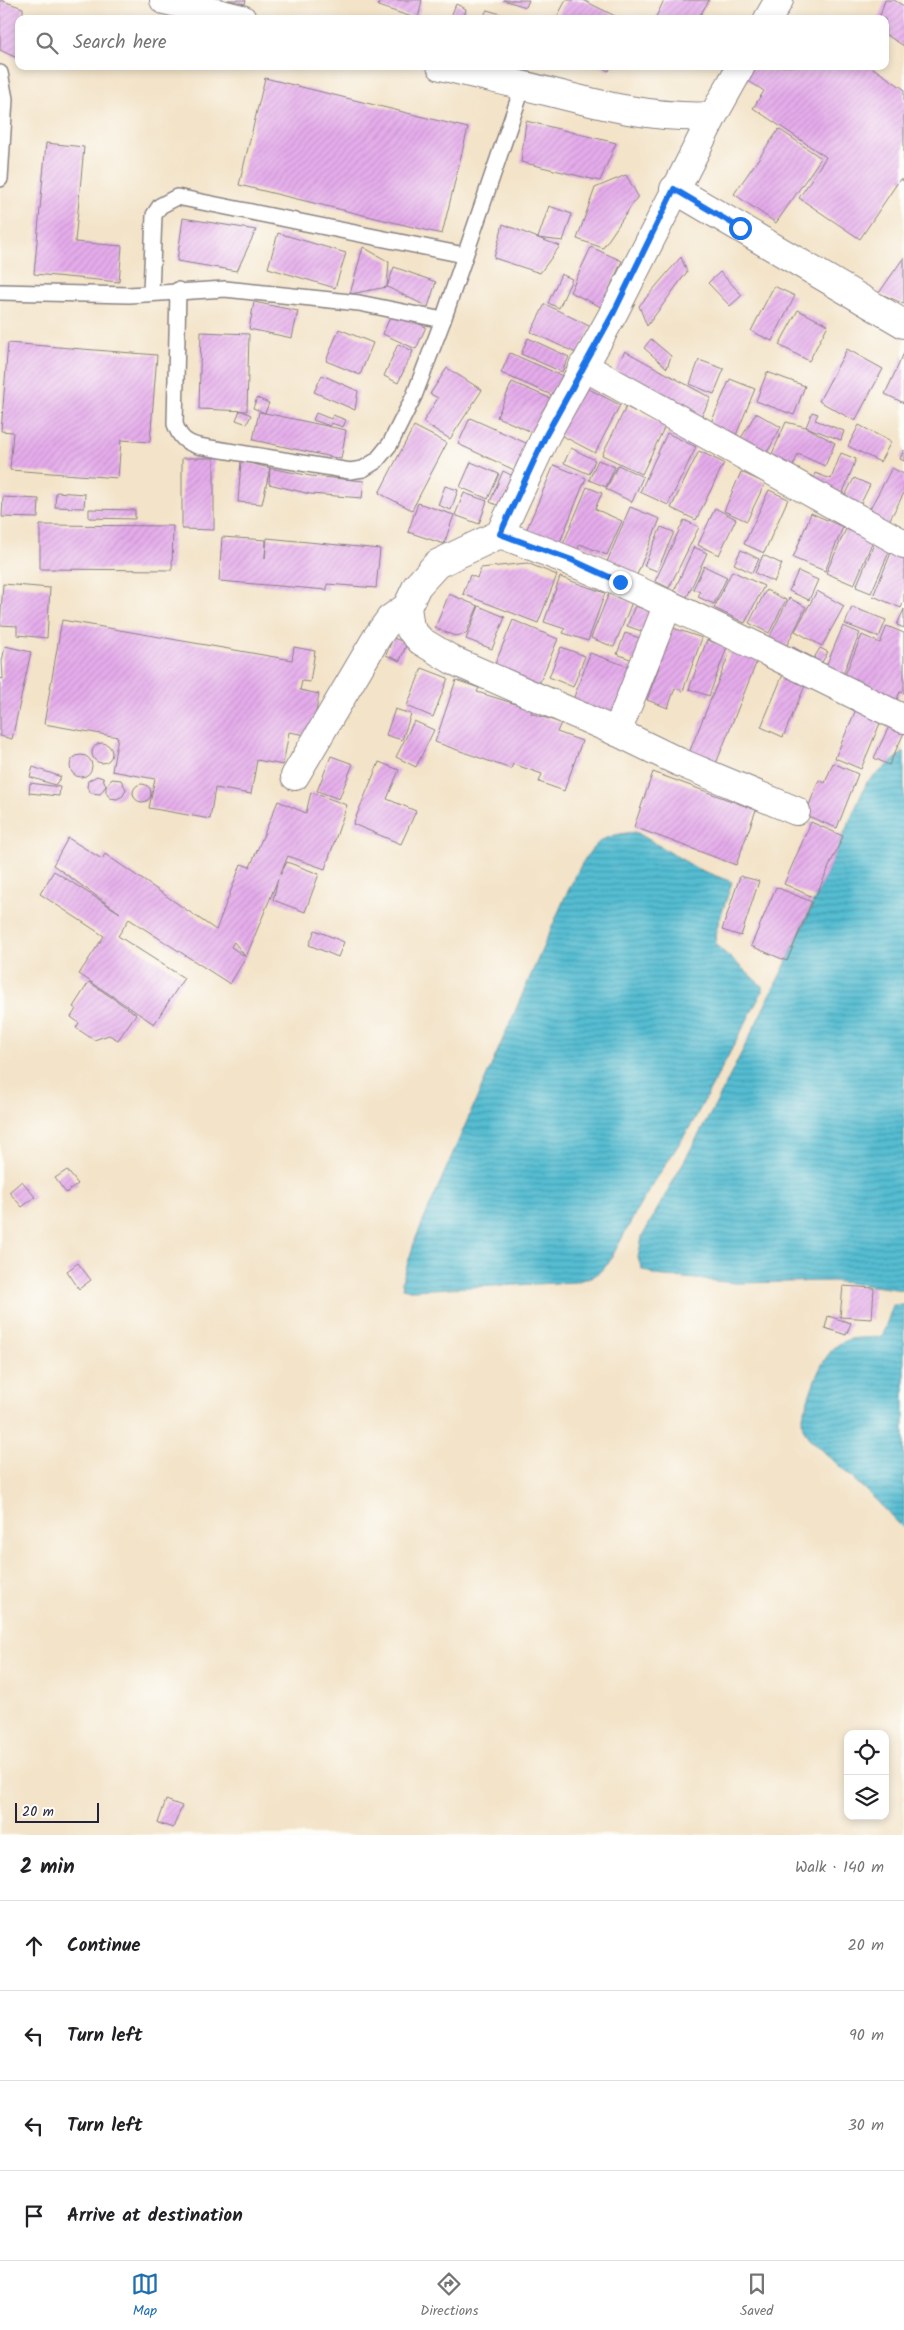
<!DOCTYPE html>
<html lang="en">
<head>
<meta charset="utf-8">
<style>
	:root { --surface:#fff; --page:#f6f6f6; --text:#202124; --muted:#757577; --line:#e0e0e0; --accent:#1f6fb2 }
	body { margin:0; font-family:Kalam,sans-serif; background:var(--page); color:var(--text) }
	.controls { position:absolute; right:15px; bottom:15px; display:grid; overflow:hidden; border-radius:10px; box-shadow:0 2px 8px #0003 }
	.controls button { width:45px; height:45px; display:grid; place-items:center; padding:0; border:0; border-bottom:1px solid var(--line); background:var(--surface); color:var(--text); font:25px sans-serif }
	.scale { position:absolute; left:15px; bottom:12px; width:84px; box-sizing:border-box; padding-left:5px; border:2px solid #22223b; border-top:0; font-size:14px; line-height:18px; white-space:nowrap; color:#22223b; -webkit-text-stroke:4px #fdfcf7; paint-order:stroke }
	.stop { position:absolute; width:15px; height:15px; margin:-11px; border:4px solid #1a73e8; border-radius:50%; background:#fff }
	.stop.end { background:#1a73e8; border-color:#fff; box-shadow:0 1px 5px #0008 }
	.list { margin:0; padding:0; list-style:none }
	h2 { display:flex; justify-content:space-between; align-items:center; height:65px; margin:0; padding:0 20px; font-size:21px }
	h2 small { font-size:16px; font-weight:400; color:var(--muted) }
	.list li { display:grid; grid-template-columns:32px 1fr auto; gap:15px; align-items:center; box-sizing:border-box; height:90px; padding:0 20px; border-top:1px solid var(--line) }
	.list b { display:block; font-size:19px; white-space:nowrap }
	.list em { font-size:16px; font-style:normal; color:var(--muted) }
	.icon { flex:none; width:28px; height:28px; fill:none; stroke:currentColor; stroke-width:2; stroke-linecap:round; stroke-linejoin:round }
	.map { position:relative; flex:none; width:904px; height:1835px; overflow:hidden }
	.search { position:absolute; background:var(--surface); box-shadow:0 2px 8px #0003; left:15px; right:15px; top:15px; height:55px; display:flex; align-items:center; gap:12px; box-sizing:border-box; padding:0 18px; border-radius:10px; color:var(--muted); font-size:19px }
	.sheet { height:425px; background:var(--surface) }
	nav { display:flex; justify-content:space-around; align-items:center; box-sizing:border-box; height:70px; border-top:1px solid var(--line); background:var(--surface); font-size:14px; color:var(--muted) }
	nav a { display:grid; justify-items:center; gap:2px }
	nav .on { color:var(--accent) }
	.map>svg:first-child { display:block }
</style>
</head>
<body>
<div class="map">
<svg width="904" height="1835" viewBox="0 0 904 1835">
	<defs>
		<pattern id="water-rules" width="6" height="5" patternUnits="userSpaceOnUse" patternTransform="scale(1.25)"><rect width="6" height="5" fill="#55bdd2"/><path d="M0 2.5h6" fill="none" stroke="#4699ac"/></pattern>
		<pattern id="building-hatch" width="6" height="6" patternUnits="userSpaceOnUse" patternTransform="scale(1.25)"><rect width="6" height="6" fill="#e5aceb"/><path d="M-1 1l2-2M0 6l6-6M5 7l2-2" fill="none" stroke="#c494ca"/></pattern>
	</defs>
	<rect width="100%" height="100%" fill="#fdfcf7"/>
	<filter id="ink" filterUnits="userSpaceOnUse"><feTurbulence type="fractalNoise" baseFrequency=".02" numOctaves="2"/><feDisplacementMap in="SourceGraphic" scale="10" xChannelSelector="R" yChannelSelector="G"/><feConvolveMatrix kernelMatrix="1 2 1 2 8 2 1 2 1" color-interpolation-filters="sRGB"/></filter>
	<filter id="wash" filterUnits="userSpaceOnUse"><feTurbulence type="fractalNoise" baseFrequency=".0096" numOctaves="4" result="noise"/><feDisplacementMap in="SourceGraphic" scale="20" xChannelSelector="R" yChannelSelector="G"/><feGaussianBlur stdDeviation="1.12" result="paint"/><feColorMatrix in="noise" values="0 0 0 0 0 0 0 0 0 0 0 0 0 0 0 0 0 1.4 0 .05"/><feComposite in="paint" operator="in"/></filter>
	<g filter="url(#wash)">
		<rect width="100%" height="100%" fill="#f3e3c8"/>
		<!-- water -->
		<g fill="url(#water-rules)" stroke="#3c7086">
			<polygon points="904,752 904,1290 833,1281 736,1283 655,1275 642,1269 638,1258 642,1237 718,1100 787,961 867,782"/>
			<path d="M636 832 698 869 732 882 715 934 716 945 762 986V992L693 1122 641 1203 608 1264 596 1275 576 1282 410 1290 403 1288 402 1282 415 1240 565 897C574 880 583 856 598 843 607 835 625 833 636 832Z"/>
			<path d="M893 1305H904V1529L876 1500 808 1437 803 1427 802 1419C810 1396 820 1349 847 1340 857 1337 871 1338 882 1337Z"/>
		</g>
		<g id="blocks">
			<!-- building -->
			<g fill="url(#building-hatch)" fill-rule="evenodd">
				<polygon points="0,0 23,8 23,19 19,19 19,59 0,50"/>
				<polygon points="228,0 246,0 245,4"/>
				<polygon points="380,0 422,0 418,19 378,6"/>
				<polygon points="503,0 529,0 526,7"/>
				<polygon points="566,0 583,0 621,19 556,19"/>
				<polygon points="664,0 709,0 698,19 655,19"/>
				<polygon points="885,0 894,0 904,6 904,46 885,34 885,19 879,19"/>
				<polygon points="456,4 466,9 464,19 450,19"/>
				<polygon points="487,10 514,18 514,19 482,19"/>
				<polygon points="599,66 611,66 609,71"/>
				<polygon points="752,66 870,66 904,89 904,181 900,179 860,239 799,198 826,157 753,108 764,91 744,78"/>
				<polygon points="265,78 468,128 442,234 239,185"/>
				<polygon points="526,121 616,143 600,181 521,162"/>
				<polygon points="779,129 821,158 776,223 734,194"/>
				<polygon points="46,143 84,147 75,242 122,246 119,282 34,274"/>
				<polygon points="626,175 638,196 603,248 577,239 595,188"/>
				<polygon points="549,206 572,214 563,241 538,238 560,246 540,273 494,258 503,224 538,238"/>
				<polygon points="183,218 256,230 237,271 177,261"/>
				<polygon points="278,233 346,253 335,288 268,268"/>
				<polygon points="363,247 389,262 387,287 394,267 436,282 428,307 387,287 350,294"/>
				<polygon points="591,247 622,261 601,307 570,292"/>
				<polygon points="681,257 687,272 647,326 639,306"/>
				<polygon points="904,257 904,304 879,293"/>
				<polygon points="720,272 742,295 730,306 708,283"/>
				<polygon points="561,274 572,279 559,308 548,303"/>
				<polygon points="774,286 795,296 772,341 751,331"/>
				<polygon points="254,302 298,311 292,338 249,329"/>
				<polygon points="545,304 591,327 578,354 531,332"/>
				<polygon points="798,310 828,325 809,361 779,345"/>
				<polygon points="392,312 426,327 416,349 383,334"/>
				<polygon points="339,329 373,343 360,375 326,361"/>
				<polygon points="201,332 249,334 247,411 199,409"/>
				<polygon points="528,338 569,357 562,372 521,354"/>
				<polygon points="651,339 671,356 667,368 644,348"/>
				<polygon points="8,343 157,355 150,442 121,440 118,478 10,470 13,432 1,431"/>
				<polygon points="398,344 413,351 398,383 384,376"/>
				<polygon points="847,349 883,369 855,421 819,401"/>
				<polygon points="625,351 711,398 701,417 615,370"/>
				<polygon points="510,353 563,376 554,396 501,373"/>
				<polygon points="904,353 904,403 885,394"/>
				<polygon points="699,360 724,369 714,394 690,384"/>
				<polygon points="447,368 482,390 450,439 423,422 438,398 430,394"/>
				<polygon points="767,372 805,386 794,415 756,401"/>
				<polygon points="322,375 358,391 355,410 314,392"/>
				<polygon points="730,379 755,389 732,445 706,434"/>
				<polygon points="512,382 554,400 539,435 497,417"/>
				<polygon points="583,386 620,405 595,453 559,434"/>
				<polygon points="257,398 269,403 265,413 346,430 341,459 253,440 259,412 265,413 253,408"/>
				<polygon points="626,407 665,426 642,474 602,455"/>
				<polygon points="240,410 251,415 247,424 236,420"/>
				<polygon points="812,412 818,414 815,420 844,431 841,440 806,427"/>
				<polygon points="316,413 331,419 333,415 346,420 343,427 331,423 330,426 313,420"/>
				<polygon points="756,413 781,427 764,458 738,443"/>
				<polygon points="470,418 535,447 523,474 458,444"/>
				<polygon points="786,422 806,427 835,443 825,466 798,454 790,473 768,463"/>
				<polygon points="859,425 891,442 880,462 848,446"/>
				<polygon points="414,426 447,443 412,510 379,493"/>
				<polygon points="667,433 696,447 668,505 640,492"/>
				<polygon points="571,448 595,460 589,474 564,463"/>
				<polygon points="904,450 904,461 900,459"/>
				<polygon points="699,451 724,463 696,520 671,508"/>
				<polygon points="841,453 856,459 842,495 812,483 815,473 831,479"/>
				<polygon points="182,458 214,458 214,530 182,529"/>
				<polygon points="598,460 615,467 606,487 589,480"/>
				<polygon points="241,461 270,468 262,504 238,502"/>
				<polygon points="471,462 499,474 488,499 460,487"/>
				<polygon points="554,465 586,478 558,547 525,533"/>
				<polygon points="618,465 643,477 632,502 606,489"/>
				<polygon points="270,468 311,476 364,481 362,498 310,494 269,484"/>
				<polygon points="892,468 904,474 904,493 887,525 867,514"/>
				<polygon points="503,471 521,480 508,510 490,502"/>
				<polygon points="741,472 765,483 747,521 724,511"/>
				<polygon points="854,478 870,485 855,515 839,508"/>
				<polygon points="445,486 458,490 451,510 438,505"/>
				<polygon points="587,487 602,493 595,509 622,521 607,555 580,544 575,555 561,549"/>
				<polygon points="769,490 788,499 764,553 744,544"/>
				<polygon points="56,492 85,494 84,508 55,507"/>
				<polygon points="464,493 487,501 479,524 455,515"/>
				<polygon points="3,497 39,499 38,518 2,517"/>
				<polygon points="418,503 454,515 444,544 408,532"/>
				<polygon points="630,507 660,519 636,577 606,564"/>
				<polygon points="715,508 736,519 719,555 698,545"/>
				<polygon points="89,509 135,510 135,519 89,518"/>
				<polygon points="811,513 843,527 825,571 793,558"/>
				<polygon points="684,520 699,527 669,588 655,581"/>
				<polygon points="40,525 173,526 172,570 40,569"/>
				<polygon points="661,527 674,532 657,571 644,566"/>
				<polygon points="846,529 873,541 854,585 826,573"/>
				<polygon points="222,537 266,540 265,558 267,538 380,549 376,588 327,584 327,590 219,581"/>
				<polygon points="874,544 890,550 871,593 856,587"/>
				<polygon points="694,547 707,553 687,597 674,591"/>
				<polygon points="741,550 759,559 752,573 734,564"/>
				<polygon points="891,553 904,558 904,601 901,608 873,596"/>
				<polygon points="763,555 782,564 774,582 755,573"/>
				<polygon points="527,563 557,575 538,623 463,594 470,575 477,578 481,568"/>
				<polygon points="704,566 727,577 714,604 698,597 700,592 693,589"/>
				<polygon points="732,571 764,586 745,623 714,608"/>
				<polygon points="798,571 818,580 809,600 789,591"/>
				<polygon points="560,577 605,593 588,641 563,633 565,629 544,622"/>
				<polygon points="3,584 50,588 47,638 17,635 17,626 0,625"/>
				<polygon points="766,590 786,600 769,633 749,623"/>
				<polygon points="817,591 844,606 822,646 795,631"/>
				<polygon points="609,593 632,602 614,647 591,638"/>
				<polygon points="449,594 478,606 466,634 455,636 435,628"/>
				<polygon points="789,598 806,607 786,647 769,638"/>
				<polygon points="479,606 505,617 492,649 466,639"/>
				<polygon points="635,606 654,613 647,633 627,626"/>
				<polygon points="852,607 886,620 879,637 845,624"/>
				<polygon points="904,609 904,628 897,625"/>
				<polygon points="62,620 292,660 294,647 315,651 310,682 302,681 300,690 319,694 312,736 289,732 283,765 257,760 251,794 215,788 210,819 149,808 155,779 112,771 118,737 44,724"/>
				<polygon points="513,620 558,639 535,694 493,669"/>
				<polygon points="843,626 860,633 840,681 823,673"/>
				<polygon points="887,626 904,633 904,693 900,692 896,702 843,679 862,635 880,643"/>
				<polygon points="673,628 702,638 683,691 675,688 668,708 647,700"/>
				<polygon points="625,633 648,641 640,663 617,654"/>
				<polygon points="393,638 407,643 400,661 386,655"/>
				<polygon points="707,640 727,647 709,696 689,689"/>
				<polygon points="733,645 759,656 713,771 686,760"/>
				<polygon points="5,646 31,652 12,739 0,736 0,678 3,679 2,661"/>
				<polygon points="561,647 585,656 573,687 549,677"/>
				<polygon points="793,647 814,658 820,648 828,652 817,671 788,656"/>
				<polygon points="590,653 638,670 617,725 570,708"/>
				<polygon points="422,668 448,678 433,717 407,706"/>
				<polygon points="784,672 807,681 783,737 761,727"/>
				<polygon points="456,680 479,688 477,692 532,709 531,713 561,723 557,732 582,741 564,791 539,782 542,774 513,764 511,769 435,742"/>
				<polygon points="858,705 883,716 861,769 835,758"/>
				<polygon points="395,709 411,714 402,740 386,735"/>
				<polygon points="414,721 434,730 416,767 396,757"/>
				<polygon points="891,722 904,728 904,733 889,765 874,758"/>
				<circle cx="102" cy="753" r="10"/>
				<circle cx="81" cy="766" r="11"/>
				<polygon points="331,756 353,764 339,799 317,791"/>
				<polygon points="379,762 399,770 387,799 416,811 401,844 353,824"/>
				<polygon points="833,763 858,774 837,828 805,815 819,780 825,783"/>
				<polygon points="33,767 61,777 55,785 30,777"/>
				<polygon points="653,772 756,810 736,865 634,827"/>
				<polygon points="97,776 103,778 106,786 112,779 121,780 126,789 123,796 117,799 110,798 106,793 106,786 100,794 91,793 87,787 88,781"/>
				<polygon points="30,783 60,787 59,796 29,793"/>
				<circle cx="142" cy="793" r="9"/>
				<path d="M311 792 347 805 325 869 288 856 280 875 287 862 319 874 305 912 273 900 278 879 246 957 230 984 129 919 118 936 184 978 154 1024 79 974 104 936 40 894 54 871 120 913 53 865 68 838 102 859 105 854 216 930 241 864 250 867 278 801 306 813ZM234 942 246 957 231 947Z"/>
				<polygon points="811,822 843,836 815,898 784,884"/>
				<polygon points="740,876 759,881 741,936 722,930"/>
				<polygon points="776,887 812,902 787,961 751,946"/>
				<polygon points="315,930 344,942 338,957 309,945"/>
				<polygon points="89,982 136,1014 118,1040 109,1035 94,1040 76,1028 79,1023 71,1017 76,1009 73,1007"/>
				<polygon points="67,1170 78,1184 66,1193 55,1178"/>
				<polygon points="22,1181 35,1197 22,1207 9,1192"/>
				<polygon points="78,1263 91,1280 79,1289 67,1271"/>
				<polygon points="843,1286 874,1288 872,1319 840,1317"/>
				<polygon points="828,1316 851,1323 846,1335 825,1328"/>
				<polygon points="166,1800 182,1806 173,1828 158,1823"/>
			</g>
		</g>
	</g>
	<g filter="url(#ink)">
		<use href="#blocks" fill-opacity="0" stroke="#8a8282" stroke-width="1"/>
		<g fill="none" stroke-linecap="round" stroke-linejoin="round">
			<!-- service casing -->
			<g stroke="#8a8282" stroke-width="18">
				<g id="service">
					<polyline points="0,73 5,99 0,179"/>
					<path d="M178 290 175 424C180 438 185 442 198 446L350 471 363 469 376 461 390 444 414 396 443 320 523 86"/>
					<polyline points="0,292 129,295 225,289 359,303 443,320"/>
					<polyline points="151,293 154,215 160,206 177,197 464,255"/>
				</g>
			</g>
			<!-- minor casing -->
			<g stroke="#8a8282" stroke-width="30">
				<g id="minor">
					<polyline points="164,0 242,19"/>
					<polyline points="768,19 779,0"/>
					<path d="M441 66C477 75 514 83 550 92 604 106 657 119 713 116L741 66"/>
					<polyline points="713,116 614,312 546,435 500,534 437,564 417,586 407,607 410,629 421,641 454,661 617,732 679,762 796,811"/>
					<polyline points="674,189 904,324"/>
					<polyline points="583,366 904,544"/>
					<path d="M500 534C639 585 771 654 904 719"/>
					<polyline points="617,732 668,604"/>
					<polyline points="295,776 377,637 390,619 407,607"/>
				</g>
			</g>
			<!-- service -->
			<use href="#service" stroke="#fff" stroke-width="15"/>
			<!-- minor -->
			<use href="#minor" stroke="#fff" stroke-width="28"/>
		</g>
	</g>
	<g fill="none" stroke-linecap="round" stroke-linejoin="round" filter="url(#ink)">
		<!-- route -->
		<polyline stroke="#1a73e8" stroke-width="6" points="620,582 572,560 500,534 546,435 614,312 674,189 740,228"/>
	</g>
</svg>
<div class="controls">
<button><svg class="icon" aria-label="locate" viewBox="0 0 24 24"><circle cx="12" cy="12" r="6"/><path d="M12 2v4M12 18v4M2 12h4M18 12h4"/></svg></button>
<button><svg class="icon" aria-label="layers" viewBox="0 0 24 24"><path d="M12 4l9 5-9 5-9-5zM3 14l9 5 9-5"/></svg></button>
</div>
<div class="scale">20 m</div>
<div class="stop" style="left:740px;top:228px"></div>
<div class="stop end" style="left:620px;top:582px"></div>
<div class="search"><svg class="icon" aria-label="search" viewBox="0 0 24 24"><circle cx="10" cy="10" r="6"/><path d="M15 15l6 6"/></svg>Search here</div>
</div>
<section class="sheet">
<h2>2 min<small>Walk · 140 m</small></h2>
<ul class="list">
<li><svg class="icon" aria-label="ahead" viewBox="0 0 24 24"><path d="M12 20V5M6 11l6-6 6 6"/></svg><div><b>Continue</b></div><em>20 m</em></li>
<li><svg class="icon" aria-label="left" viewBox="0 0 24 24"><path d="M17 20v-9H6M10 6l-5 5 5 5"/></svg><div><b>Turn left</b></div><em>90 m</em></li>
<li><svg class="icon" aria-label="left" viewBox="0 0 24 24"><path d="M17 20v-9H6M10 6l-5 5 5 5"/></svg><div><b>Turn left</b></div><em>30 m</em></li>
<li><svg class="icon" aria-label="arrive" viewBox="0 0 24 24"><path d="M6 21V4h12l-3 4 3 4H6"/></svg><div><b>Arrive at destination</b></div></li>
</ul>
</section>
<nav>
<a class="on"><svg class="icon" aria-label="map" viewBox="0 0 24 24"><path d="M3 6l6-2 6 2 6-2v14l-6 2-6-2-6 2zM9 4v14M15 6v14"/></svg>Map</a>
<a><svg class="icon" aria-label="directions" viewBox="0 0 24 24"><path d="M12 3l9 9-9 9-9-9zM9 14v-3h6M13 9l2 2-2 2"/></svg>Directions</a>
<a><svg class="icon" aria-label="saved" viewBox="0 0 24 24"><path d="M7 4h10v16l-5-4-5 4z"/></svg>Saved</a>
</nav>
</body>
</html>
